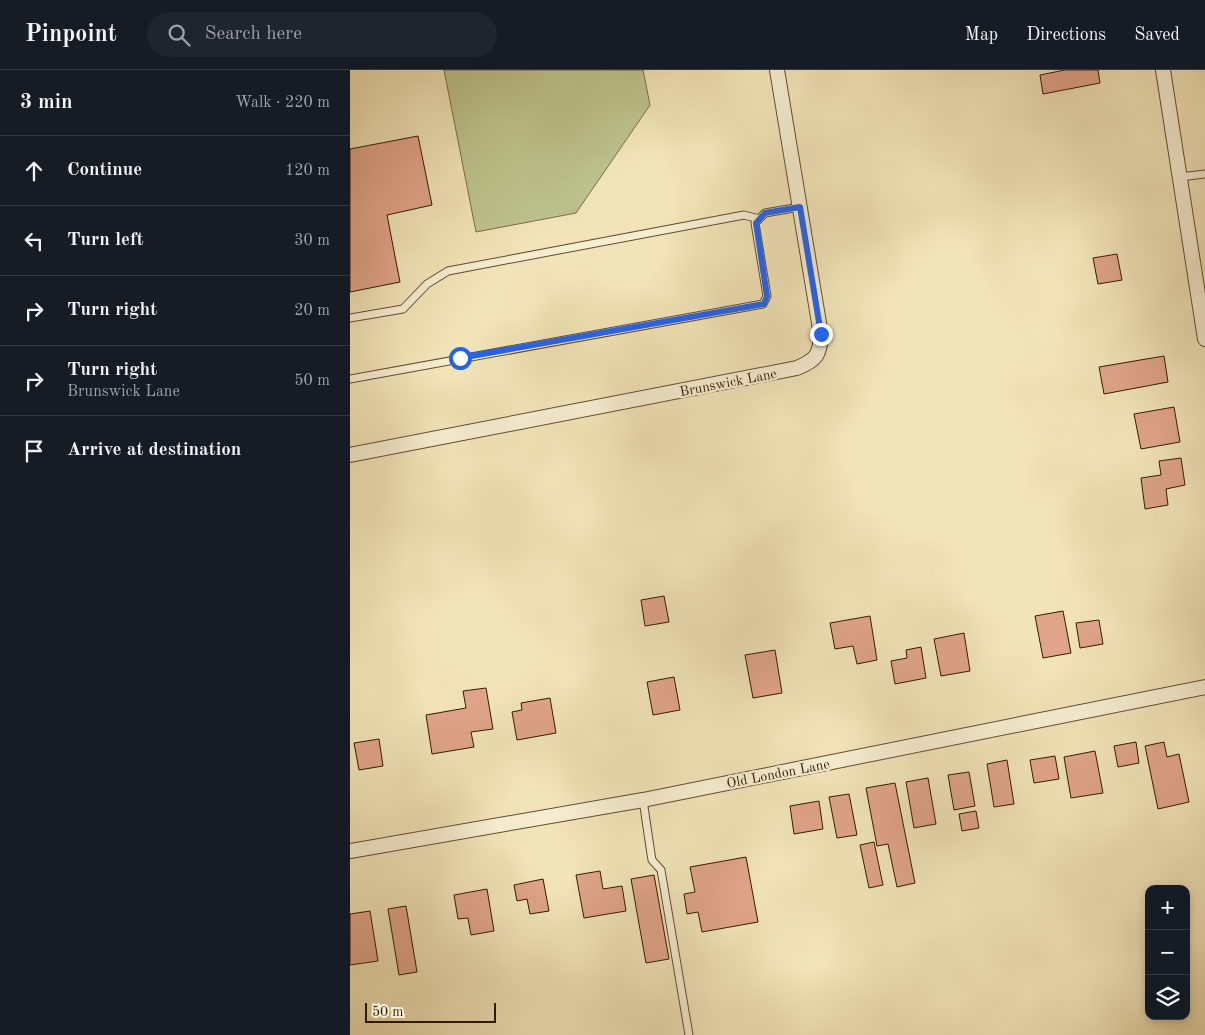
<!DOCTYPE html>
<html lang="en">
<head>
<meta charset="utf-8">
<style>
	:root { --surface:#171b24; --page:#20242c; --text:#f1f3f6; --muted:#9ea1a6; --line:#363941 }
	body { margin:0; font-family:"Old Standard TT",serif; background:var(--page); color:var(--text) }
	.controls { position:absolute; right:15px; bottom:15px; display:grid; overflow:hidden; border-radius:10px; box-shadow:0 2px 8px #0003 }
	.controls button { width:45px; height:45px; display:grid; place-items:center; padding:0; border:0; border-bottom:1px solid var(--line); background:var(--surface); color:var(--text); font:25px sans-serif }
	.scale { position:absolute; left:15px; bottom:12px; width:131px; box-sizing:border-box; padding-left:5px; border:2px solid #341900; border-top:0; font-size:14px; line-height:18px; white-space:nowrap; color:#341900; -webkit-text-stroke:4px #f6edd1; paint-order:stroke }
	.stop { position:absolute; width:15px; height:15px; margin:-11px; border:4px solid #2563eb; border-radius:50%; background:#fff }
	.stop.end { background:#2563eb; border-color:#fff; box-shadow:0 1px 5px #0008 }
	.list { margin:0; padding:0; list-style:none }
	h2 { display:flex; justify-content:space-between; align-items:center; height:65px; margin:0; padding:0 20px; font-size:21px }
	h2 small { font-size:16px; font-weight:400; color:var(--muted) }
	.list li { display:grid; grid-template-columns:32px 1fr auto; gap:15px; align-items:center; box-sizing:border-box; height:70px; padding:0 20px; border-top:1px solid var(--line) }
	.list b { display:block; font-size:19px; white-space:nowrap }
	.list p { margin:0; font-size:16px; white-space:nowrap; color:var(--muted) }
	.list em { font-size:16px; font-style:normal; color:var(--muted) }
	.icon { flex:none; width:28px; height:28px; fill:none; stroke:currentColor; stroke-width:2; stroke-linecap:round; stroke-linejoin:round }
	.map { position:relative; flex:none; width:855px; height:965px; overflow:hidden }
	header { display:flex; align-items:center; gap:30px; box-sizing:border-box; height:70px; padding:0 25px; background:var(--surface); border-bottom:1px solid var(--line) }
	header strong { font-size:24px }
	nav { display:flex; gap:28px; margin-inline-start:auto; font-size:18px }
	.search { width:350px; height:45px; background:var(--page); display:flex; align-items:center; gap:12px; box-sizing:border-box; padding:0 18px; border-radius:28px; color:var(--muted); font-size:19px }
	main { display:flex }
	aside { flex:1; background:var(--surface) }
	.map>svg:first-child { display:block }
</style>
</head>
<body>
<header>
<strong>Pinpoint</strong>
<div class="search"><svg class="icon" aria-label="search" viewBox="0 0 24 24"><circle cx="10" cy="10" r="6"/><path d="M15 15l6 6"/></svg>Search here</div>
<nav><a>Map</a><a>Directions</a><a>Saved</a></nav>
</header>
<main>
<aside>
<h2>3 min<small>Walk · 220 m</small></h2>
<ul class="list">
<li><svg class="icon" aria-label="ahead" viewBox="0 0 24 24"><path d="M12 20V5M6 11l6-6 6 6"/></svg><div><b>Continue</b></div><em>120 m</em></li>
<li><svg class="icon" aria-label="left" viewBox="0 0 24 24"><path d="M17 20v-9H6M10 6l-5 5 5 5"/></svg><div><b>Turn left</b></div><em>30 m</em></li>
<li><svg class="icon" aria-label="right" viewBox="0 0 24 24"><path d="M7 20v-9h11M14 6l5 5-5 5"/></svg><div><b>Turn right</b></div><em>20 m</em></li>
<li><svg class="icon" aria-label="right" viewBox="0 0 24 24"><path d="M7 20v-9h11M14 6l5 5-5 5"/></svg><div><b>Turn right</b><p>Brunswick Lane</p></div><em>50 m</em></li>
<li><svg class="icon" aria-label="arrive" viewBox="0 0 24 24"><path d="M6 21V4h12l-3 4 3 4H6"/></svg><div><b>Arrive at destination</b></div></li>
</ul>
</aside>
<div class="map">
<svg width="855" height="965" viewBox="0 0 855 965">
	<rect width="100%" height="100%" fill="#f1e4b8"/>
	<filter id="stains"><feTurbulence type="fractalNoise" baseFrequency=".004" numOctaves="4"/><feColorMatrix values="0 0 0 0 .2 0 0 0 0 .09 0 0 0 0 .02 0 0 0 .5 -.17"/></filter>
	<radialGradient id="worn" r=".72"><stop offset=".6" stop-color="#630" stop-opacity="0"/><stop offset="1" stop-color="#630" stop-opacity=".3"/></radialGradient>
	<!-- green -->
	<polygon fill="#bdc38d" stroke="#786e46" points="94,0 293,0 300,35 226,143 126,162"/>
	<!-- building -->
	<g fill="#e0a48a" stroke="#341900">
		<polygon points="715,0 748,0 750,13 693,24 690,5"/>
		<polygon points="68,66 82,135 37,145 50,212 0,222 0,79"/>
		<polygon points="767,184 772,210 748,214 743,188"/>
		<polygon points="814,286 818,312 754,324 749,297"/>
		<polygon points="824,337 830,372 791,379 784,344"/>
		<polygon points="831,388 835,415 816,419 818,435 795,439 791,408 811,405 809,391"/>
		<polygon points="314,526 319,552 295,556 291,530"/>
		<polygon points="713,541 721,583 693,588 685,546"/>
		<polygon points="520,546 527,590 507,594 503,576 485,579 480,553"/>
		<polygon points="749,550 753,574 730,578 726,553"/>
		<polygon points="614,563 620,601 591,606 584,569"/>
		<polygon points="571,577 576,608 545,614 541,591 557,588 556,580"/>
		<polygon points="425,580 432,623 403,628 395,585"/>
		<polygon points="324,607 330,640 303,645 297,612"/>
		<polygon points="136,618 143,659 121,662 124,677 82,684 76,645 116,638 113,621"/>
		<polygon points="200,628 206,663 167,670 162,642 172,640 171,633"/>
		<polygon points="29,669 33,696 9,700 4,673"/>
		<polygon points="786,672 789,693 768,697 764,676"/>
		<polygon points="814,672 817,687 829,684 839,732 808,739 795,676"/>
		<polygon points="745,681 753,723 721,728 714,687"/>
		<polygon points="705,686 709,709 684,713 680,690"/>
		<polygon points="657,690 664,734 644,737 637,694"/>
		<polygon points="619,702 625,736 604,740 598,705"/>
		<polygon points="578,708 586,754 564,758 556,712"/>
		<polygon points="545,713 565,813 547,817 538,774 527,776 516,718"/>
		<polygon points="499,724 507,765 487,768 479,727"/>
		<polygon points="469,731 473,759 444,764 440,736"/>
		<polygon points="626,741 629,758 612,761 609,744"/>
		<polygon points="524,772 533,815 519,818 510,775"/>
		<polygon points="396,787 408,852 352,862 348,842 337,844 334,824 345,822 340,797"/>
		<polygon points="250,801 253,819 272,816 276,841 234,848 226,805"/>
		<polygon points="304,805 319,889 296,893 281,809"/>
		<polygon points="193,809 199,841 180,844 177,829 167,831 164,815"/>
		<polygon points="137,819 144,861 121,865 118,848 108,849 104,825"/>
		<polygon points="56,836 67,902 49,905 38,839"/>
		<polygon points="20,841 28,891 0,895 0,844"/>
	</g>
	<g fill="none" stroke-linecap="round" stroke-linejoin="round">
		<!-- service casing -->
		<g stroke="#634c2e" stroke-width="9">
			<g id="service">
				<polyline points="830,107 855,104"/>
				<polyline points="0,248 53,239 77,214 98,201 394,145 409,149"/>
				<polyline points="0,309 413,234 417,226 405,153 415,143 450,137"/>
				<polyline points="293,730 301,784 302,790 311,800 339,965"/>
			</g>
		</g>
		<!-- minor casing -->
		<g stroke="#634c2e" stroke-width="16">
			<g id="minor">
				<polyline points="813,0 855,269"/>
				<path d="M0 385 447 298C466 290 470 285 471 265L427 0"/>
				<polyline points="0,781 293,730 855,617"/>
			</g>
		</g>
		<!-- service -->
		<use href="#service" stroke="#f6edd1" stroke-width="7"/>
		<!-- minor -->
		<use href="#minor" stroke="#f6edd1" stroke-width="14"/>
	</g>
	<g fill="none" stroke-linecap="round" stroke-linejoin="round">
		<!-- route -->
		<polyline stroke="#2563eb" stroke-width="6" points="110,288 414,234 417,226 406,153 415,143 450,137 471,264"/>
	</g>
	<g text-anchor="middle" stroke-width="4.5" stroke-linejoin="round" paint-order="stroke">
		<!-- street labels -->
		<g font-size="14" fill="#341900" stroke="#f6edd1">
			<text transform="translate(378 312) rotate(-11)" y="5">Brunswick Lane</text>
			<text transform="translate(428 703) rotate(-11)" y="5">Old London Lane</text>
		</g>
	</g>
	<rect width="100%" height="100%" filter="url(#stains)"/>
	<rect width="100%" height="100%" fill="url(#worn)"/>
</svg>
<div class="controls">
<button>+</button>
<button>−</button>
<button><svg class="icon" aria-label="layers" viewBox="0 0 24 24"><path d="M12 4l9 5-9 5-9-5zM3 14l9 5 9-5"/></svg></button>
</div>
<div class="scale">50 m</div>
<div class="stop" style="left:110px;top:288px"></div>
<div class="stop end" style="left:471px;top:264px"></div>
</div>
</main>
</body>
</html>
